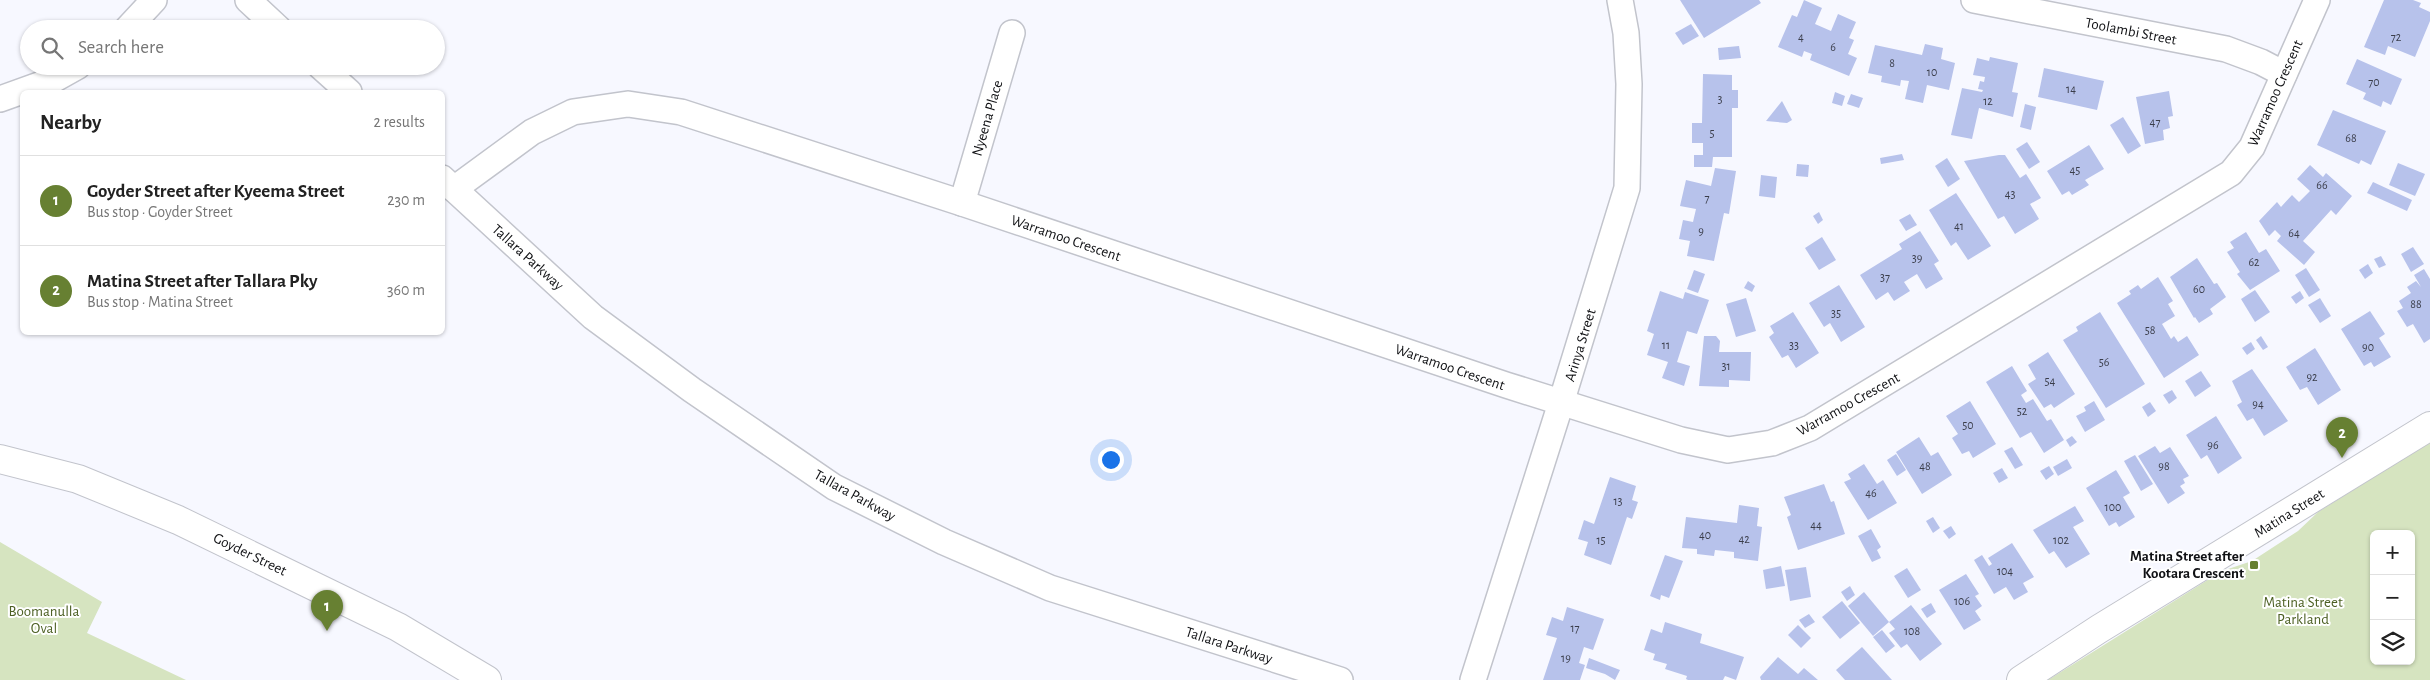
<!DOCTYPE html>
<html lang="en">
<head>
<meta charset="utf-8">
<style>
	:root { --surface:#fff; --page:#f2f2f2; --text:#222; --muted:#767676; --line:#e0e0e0; --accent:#678032 }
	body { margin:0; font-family:"Alegreya Sans",sans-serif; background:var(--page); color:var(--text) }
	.controls { position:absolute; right:15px; bottom:15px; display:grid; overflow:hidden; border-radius:8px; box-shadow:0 1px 4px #0004 }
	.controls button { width:45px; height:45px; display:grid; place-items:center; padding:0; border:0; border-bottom:1px solid var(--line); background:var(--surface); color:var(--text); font:25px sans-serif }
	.you { position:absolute; left:1110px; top:459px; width:18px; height:18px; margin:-12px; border:4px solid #fff; border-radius:50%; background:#1a73e8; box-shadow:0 0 0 8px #1a73e833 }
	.badge { display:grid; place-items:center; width:32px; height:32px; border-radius:50%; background:var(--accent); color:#fff; font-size:16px; font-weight:700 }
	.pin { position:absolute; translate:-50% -41px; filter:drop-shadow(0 1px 2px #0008) }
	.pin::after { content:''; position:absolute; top:26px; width:18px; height:15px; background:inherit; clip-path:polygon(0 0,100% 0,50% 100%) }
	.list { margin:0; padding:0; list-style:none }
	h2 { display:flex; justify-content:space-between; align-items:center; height:65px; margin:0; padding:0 20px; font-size:21px }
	h2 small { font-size:16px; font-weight:400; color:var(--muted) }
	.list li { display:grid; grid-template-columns:32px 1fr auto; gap:15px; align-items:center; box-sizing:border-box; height:90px; padding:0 20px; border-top:1px solid var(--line) }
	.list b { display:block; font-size:19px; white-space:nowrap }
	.list p { margin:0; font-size:16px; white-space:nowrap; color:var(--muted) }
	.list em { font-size:16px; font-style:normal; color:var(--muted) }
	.icon { flex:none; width:28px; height:28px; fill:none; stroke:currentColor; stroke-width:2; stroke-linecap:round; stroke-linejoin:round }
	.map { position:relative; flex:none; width:2430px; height:680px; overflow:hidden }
	.search { position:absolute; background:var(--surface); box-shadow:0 1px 4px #0004; left:20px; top:20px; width:425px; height:55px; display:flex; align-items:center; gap:12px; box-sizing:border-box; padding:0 18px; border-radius:28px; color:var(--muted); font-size:19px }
	.panel { position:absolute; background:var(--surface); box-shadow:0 1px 4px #0004; left:20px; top:90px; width:425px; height:245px; border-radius:8px }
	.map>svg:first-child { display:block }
</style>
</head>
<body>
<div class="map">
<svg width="2430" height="680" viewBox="0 0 2430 680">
	<rect width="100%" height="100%" fill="#f7f8ff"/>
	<!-- green -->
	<g fill="#d6e4c0" fill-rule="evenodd">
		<path d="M2430 442V680H2048L2222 571 2252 561 2298 531 2318 512ZM2374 534H2411V661H2374Z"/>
		<polygon points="0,542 102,602 87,633 186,680 0,680"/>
	</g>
	<!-- building -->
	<g fill="#b7c2eb">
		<polygon points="1680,0 1759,0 1761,3 1704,38"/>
		<polygon points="1804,0 1822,8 1815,24 1831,31 1838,14 1856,22 1849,38 1854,40 1848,54 1857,58 1849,76 1810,60 1812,54 1804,51 1802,57 1778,47 1792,15 1797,17"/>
		<polygon points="2384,0 2413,0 2421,3 2419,7 2430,12 2430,21 2415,57 2388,46 2385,55 2364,47"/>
		<polygon points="1691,24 1699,36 1683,45 1675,33"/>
		<polygon points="1925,44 1943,48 1941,59 1955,63 1949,90 1927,85 1923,103 1905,99 1909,81 1901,80 1900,86 1881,82 1882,76 1868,73 1875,45 1922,55"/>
		<polygon points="1739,46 1741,58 1719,60 1718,48"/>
		<polygon points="1990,57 2018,63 2012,92 2018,93 2013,117 1979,108 1972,139 1951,135 1962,88 1982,92 1983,90 1978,89 1980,81 1984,82 1985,77 1973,75 1977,58 1989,61"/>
		<polygon points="2357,59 2402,79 2391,105 2383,101 2381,107 2363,99 2366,93 2346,84"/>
		<polygon points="2044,68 2104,81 2097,110 2038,97"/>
		<polygon points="1703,74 1732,75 1732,90 1738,90 1738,108 1732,108 1732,157 1713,157 1712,167 1694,167 1694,155 1703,155 1703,143 1692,143 1692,123 1702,123"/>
		<polygon points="2169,91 2173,116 2168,117 2170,128 2163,130 2164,140 2145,144 2136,97"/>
		<polygon points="1835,92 1845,96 1842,106 1832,103"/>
		<polygon points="1851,94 1863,98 1859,108 1847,104"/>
		<polygon points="1782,101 1792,120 1787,123 1766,121"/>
		<polygon points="2025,104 2036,107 2031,130 2020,127"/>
		<polygon points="2333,110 2386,131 2371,165 2361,160 2359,164 2317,145"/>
		<polygon points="2123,117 2141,146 2128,154 2110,125"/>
		<polygon points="2027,142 2040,162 2029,169 2016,149"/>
		<polygon points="2089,145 2104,169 2085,180 2089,185 2072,195 2069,191 2062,195 2047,171"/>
		<polygon points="1902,154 1904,160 1881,164 1880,158"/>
		<polygon points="1999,155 2005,155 2020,178 2026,174 2041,198 2030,204 2039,219 2015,234 2004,216 1998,219 1964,161"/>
		<polygon points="1947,158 1960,179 1948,187 1935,166"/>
		<polygon points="2398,163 2425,174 2415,196 2389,185"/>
		<polygon points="1797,164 1809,165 1808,177 1796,176"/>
		<polygon points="2310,165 2323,177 2326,173 2352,196 2336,215 2331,210 2303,241 2315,252 2304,265 2277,241 2281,236 2275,230 2269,236 2259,221 2277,202 2281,207 2292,195 2299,202 2310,191 2297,179"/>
		<polygon points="1715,168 1736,171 1729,214 1724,213 1714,261 1687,256 1690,241 1679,239 1683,220 1693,222 1696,209 1680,206 1686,180 1711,186"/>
		<polygon points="1761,175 1777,177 1775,198 1759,196"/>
		<polygon points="2373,182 2412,200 2407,211 2367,193"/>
		<polygon points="1956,193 1991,246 1968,260 1956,242 1951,246 1929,210"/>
		<polygon points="1819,212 1823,220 1818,224 1813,216"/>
		<polygon points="1910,214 1917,225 1906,231 1899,220"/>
		<polygon points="1920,231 1939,261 1934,264 1943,279 1926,289 1917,274 1904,282 1910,291 1894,301 1888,292 1876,300 1860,275 1902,249 1899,244"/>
		<polygon points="2246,232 2259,253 2266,249 2280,271 2250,290 2237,274 2240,272 2227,252 2234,248 2230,242"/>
		<polygon points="1822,237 1836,260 1819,270 1805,248"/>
		<polygon points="2413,247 2424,264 2411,272 2401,254"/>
		<polygon points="2381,256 2386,265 2379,268 2374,259"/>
		<polygon points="2197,258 2214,284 2217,283 2226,297 2210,309 2213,314 2199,323 2195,317 2194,318 2170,277"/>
		<polygon points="2368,264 2373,273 2365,279 2359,270"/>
		<polygon points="2306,268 2320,290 2309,297 2295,275"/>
		<polygon points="2424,269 2430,279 2430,339 2424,343 2413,324 2407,327 2397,311 2403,308 2399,301 2411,293 2407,287 2416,281 2421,287 2414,275"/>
		<polygon points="1694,270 1705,274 1698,293 1687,289"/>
		<polygon points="2158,277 2173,301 2168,304 2175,316 2162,324 2171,339 2174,336 2178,342 2187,336 2199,355 2164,378 2117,303 2131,294 2129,291 2138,285 2141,289"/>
		<polygon points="1748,281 1755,286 1752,292 1744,288"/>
		<polygon points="1839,285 1865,327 1841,342 1830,323 1824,327 1809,303"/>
		<polygon points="2255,290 2270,312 2255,322 2241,299"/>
		<polygon points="1660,291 1683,299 1685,292 1709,300 1697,334 1687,331 1677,362 1690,366 1684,386 1662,378 1668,362 1647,355 1654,334 1647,331"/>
		<polygon points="2300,291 2304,298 2296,304 2291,297"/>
		<polygon points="1746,298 1756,331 1736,337 1726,304"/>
		<polygon points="2320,298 2331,316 2320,323 2308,305"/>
		<polygon points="2370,311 2385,334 2379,338 2391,357 2374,367 2371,362 2364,366 2341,329"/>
		<polygon points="1793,312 1819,353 1796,368 1788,355 1782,358 1769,337 1774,333 1770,326"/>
		<polygon points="2100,312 2145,384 2106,408 2063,340 2078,331 2076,327"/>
		<polygon points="1704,336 1716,336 1720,341 1719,352 1751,352 1750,381 1729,380 1729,387 1699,386"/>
		<polygon points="2261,336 2268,347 2263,350 2256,340"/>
		<polygon points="2251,342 2255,349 2247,355 2242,348"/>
		<polygon points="2315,348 2341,390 2318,405 2307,387 2300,390 2286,367"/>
		<polygon points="2048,352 2075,394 2054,408 2051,404 2044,408 2028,384 2036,379 2028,365"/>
		<polygon points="2012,366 2027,391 2021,395 2026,403 2033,399 2047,421 2051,419 2064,440 2044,453 2031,432 2020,438 1986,382"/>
		<polygon points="2252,369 2288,421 2264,436 2253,418 2247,421 2237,405 2242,402 2232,381"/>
		<polygon points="2201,371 2211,386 2195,397 2185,381"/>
		<polygon points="2172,390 2177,398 2169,404 2163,395"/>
		<polygon points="1970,401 1996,444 1973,458 1969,451 1962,454 1952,438 1958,434 1946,416"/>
		<polygon points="2094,401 2105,420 2085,432 2076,416 2086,411 2084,407"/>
		<polygon points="2150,402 2156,411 2148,417 2142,407"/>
		<polygon points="2216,416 2242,458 2218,474 2207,455 2201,459 2186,435"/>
		<polygon points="2072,436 2077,442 2070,447 2066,440"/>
		<polygon points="1919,437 1931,456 1938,452 1952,475 1922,494 1896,452"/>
		<polygon points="2155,446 2160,453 2170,447 2189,476 2183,479 2185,483 2180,486 2185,493 2168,504 2138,456"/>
		<polygon points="2012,447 2023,465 2015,469 2004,451"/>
		<polygon points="1896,454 1906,470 1897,476 1887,460"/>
		<polygon points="2135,455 2153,484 2141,491 2124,461"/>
		<polygon points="2067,459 2072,468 2058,476 2053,467"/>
		<polygon points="1864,464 1877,484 1883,480 1897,503 1868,520 1844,482 1851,479 1848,474"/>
		<polygon points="2049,466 2054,474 2046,480 2040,471"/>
		<polygon points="2002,468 2008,478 1999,483 1993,473"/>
		<polygon points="2116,470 2130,493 2123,497 2135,517 2119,527 2116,522 2109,526 2086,488"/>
		<polygon points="1610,477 1636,486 1632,500 1638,502 1632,519 1627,517 1611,565 1584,555 1588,542 1578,539 1584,520 1594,524"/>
		<polygon points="1824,484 1831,502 1834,501 1845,534 1798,550 1787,517 1791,515 1784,497"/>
		<polygon points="1739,505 1759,508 1757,526 1762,527 1758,561 1734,558 1734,552 1715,550 1714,556 1697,554 1697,549 1682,548 1686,517 1737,523"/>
		<polygon points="2075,506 2084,521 2073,527 2090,554 2066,568 2054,551 2049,554 2033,530"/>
		<polygon points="1933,517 1940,528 1933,533 1926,521"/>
		<polygon points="1951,526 1956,534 1949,539 1943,531"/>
		<polygon points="1871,529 1881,547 1877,550 1881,558 1872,562 1858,536"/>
		<polygon points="2012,543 2034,577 2023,583 2028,592 2014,600 2006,587 1994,594 1974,560 1982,555 1989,566 1992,564 1988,558"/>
		<polygon points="1665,555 1683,561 1669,598 1661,595 1660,600 1650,596"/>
		<polygon points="1781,566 1785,586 1766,589 1763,570"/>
		<polygon points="1806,567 1811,597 1790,601 1785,570"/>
		<polygon points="1907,568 1921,590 1908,598 1894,576"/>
		<polygon points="1966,574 1979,594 1975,596 1982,606 1975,611 1981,620 1964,630 1939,590"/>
		<polygon points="1850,586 1855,595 1847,601 1841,592"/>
		<polygon points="1864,592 1889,622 1873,636 1848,606"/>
		<polygon points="1842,601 1860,623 1840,639 1822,617"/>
		<polygon points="1931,603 1936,612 1927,618 1921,609"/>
		<polygon points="1911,605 1942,644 1920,661 1907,644 1901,648 1889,633 1895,629 1889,622"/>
		<polygon points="1567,607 1604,619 1593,650 1584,647 1579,663 1585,665 1580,680 1543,680 1557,638 1546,635 1552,617 1563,621"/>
		<polygon points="1809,614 1815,622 1805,628 1799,620"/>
		<polygon points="1665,622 1702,634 1700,643 1744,657 1736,680 1725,676 1723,680 1688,680 1686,679 1687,676 1665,669 1667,664 1653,660 1655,654 1644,650 1651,629 1662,633"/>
		<polygon points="1798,625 1811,638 1801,648 1788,635"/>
		<polygon points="1882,630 1895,646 1886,653 1873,637"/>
		<polygon points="1862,647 1892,680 1845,680 1836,670"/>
		<polygon points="1778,657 1798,674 1804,668 1818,680 1761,680 1760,677"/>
		<polygon points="1589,658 1620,670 1615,680 1605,674 1586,668"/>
	</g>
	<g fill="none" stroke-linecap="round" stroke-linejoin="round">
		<!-- minor casing -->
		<g stroke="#c2c4cc" stroke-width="28">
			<g id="minor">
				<polyline points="248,0 279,29"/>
				<polyline points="1974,0 2226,49 2261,62 2284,74"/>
				<polyline points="127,29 154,0"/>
				<polyline points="320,66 349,92"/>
				<polyline points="0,99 53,80 78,66"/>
				<polyline points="442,178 593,317 692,390 834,487 944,542 1050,588 1340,680"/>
				<polyline points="454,189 532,132 573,112 628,104 681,112 962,203 1506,385 1681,440 1728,450 1772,443 1810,428 2231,173 2252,147 2317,0"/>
				<polyline points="962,203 1012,33"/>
				<polyline points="1473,680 1561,403 1627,188 1629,84 1626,33 1620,0"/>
			</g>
		</g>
		<!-- tertiary casing -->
		<g stroke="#c2c4cc" stroke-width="30">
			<g id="tertiary">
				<polyline points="0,459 78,479 178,520 398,627 487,680"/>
				<polyline points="2021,680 2099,629 2430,426"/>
			</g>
		</g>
		<!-- minor -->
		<use href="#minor" stroke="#fff" stroke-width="25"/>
		<!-- tertiary -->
		<use href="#tertiary" stroke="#fff" stroke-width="28"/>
	</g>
	<!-- markers -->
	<rect fill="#678032" stroke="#fff" stroke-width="2" x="2249" y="560" width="10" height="10" rx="2.5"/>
	<g text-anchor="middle" stroke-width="4" stroke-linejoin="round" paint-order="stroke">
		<!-- number labels -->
		<g font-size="12" fill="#3a3d4a">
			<text x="1801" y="41">4</text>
			<text x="2396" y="41">72</text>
			<text x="1833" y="51">6</text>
			<text x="1892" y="67">8</text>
			<text x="1932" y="76">10</text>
			<text x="2374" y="86">70</text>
			<text x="2071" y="93">14</text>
			<text x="1720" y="103">3</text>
			<text x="1988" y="105">12</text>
			<text x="2155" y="126">47</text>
			<text x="1712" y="137">5</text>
			<text x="2351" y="142">68</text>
			<text x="2075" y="174">45</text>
			<text x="2322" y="189">66</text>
			<text x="2010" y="198">43</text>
			<text x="1707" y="202">7</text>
			<text x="1959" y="230">41</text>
			<text x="1701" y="235">9</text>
			<text x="2294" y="237">64</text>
			<text x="1917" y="262">39</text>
			<text x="2254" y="266">62</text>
			<text x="1885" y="281">37</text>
			<text x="2199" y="293">60</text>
			<text x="2416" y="308">88</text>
			<text x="1836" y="317">35</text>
			<text x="2150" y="334">58</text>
			<text x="1666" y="349">11</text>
			<text x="1794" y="349">33</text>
			<text x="2368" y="351">90</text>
			<text x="2104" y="366">56</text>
			<text x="1726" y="370">31</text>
			<text x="2312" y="381">92</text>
			<text x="2050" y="385">54</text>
			<text x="2258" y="408">94</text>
			<text x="2022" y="415">52</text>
			<text x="1968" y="429">50</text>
			<text x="2213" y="449">96</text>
			<text x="1925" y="470">48</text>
			<text x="2164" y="470">98</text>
			<text x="1871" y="497">46</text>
			<text x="1618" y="505">13</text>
			<text x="2113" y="511">100</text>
			<text x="1816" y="529">44</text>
			<text x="1705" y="539">40</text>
			<text x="1744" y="543">42</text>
			<text x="1601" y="544">15</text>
			<text x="2061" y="544">102</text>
			<text x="2005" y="575">104</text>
			<text x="1962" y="605">106</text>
			<text x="1575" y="632">17</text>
			<text x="1912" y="635">108</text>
			<text x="1566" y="662">19</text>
		</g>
		<!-- street labels -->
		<g font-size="15" fill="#101114" stroke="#fff">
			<text transform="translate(2131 31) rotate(11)" y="5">Toolambi Street</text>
			<text transform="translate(2275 93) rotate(-66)" y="5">Warramoo Crescent</text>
			<text transform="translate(987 118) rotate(-74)" y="5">Nyeena Place</text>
			<text transform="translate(1066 238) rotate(19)" y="5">Warramoo Crescent</text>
			<text transform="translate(528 257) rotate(42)" y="5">Tallara Parkway</text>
			<text transform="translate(1580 345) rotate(-73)" y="5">Arinya Street</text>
			<text transform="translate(1450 367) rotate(19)" y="5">Warramoo Crescent</text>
			<text transform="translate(1848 404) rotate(-29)" y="5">Warramoo Crescent</text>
			<text transform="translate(855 495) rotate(29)" y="5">Tallara Parkway</text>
			<text transform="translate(2289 513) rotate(-32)" y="5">Matina Street</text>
			<text transform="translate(250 554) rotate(26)" y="5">Goyder Street</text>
			<text transform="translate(1229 645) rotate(18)" y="5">Tallara Parkway</text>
		</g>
		<!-- poi labels -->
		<g font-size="15" font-weight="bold" fill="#101114" stroke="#fff" text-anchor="end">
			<text x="2244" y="561">Matina Street after<tspan x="2244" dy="17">Kootara Crescent</tspan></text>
		</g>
		<!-- park labels -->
		<g font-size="15" fill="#4d6024" stroke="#fff">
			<text x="2303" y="607">Matina Street<tspan x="2303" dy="17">Parkland</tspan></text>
			<text x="44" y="616">Boomanulla<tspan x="44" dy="17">Oval</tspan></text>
		</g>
	</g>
</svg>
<div class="controls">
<button>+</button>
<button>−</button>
<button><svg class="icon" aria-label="layers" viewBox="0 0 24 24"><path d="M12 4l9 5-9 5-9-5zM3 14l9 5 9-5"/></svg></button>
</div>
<div class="you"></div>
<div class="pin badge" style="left:327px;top:631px">1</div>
<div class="pin badge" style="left:2342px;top:458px">2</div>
<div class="search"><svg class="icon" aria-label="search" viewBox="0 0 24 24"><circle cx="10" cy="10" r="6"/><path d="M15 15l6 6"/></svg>Search here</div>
<section class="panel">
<h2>Nearby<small>2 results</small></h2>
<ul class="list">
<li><span class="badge">1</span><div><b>Goyder Street after Kyeema Street</b><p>Bus stop · Goyder Street</p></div><em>230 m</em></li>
<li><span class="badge">2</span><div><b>Matina Street after Tallara Pky</b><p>Bus stop · Matina Street</p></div><em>360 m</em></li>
</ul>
</section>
</div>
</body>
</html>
